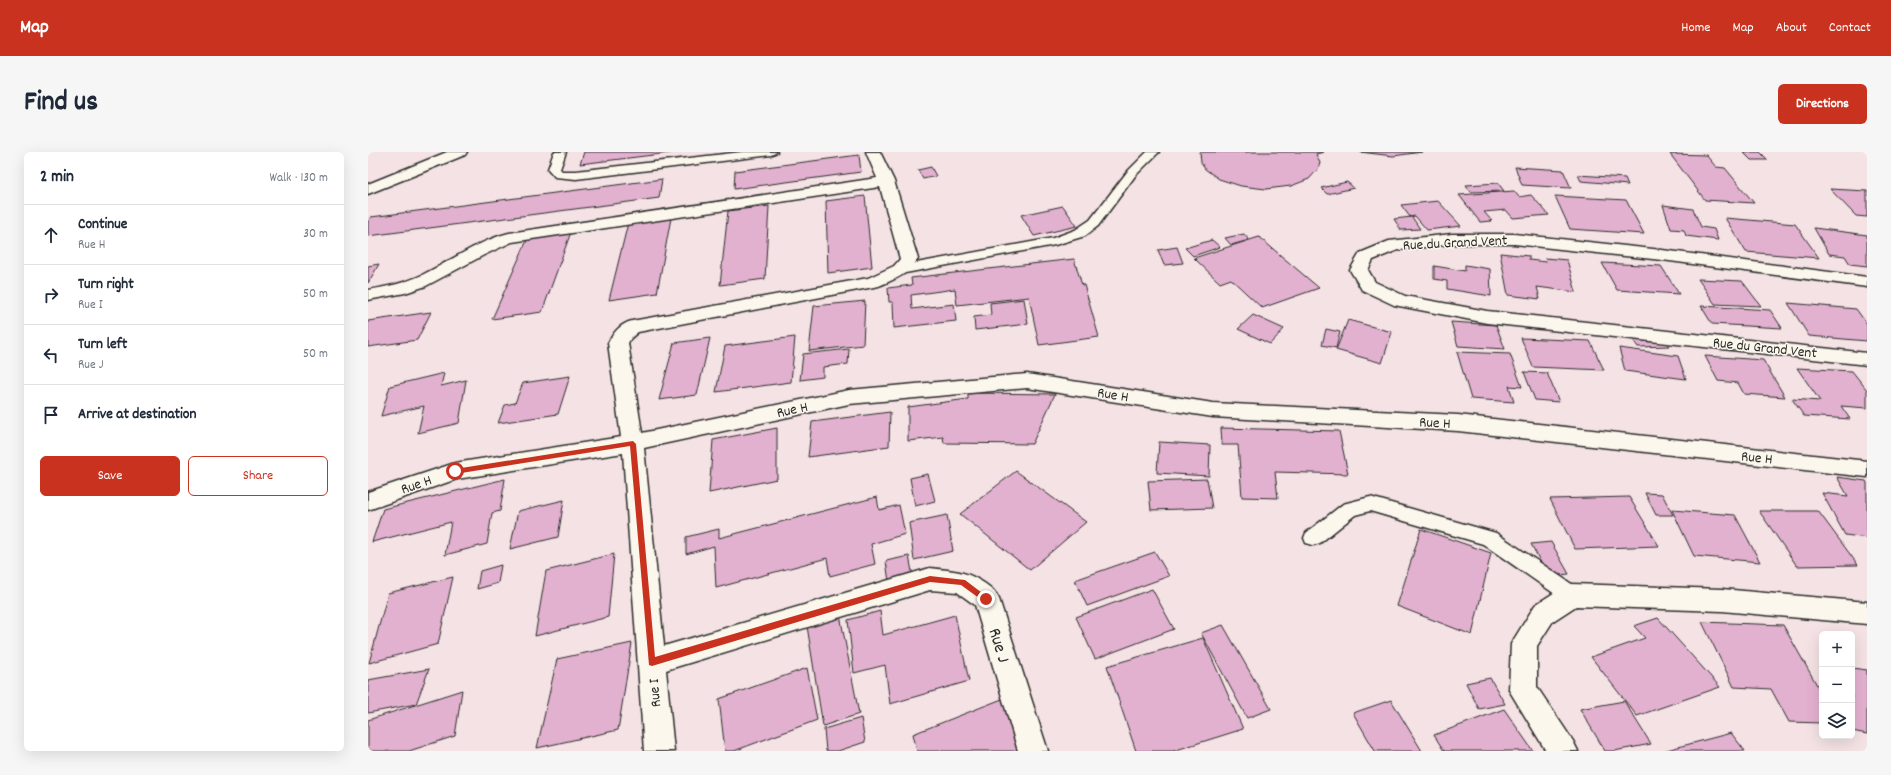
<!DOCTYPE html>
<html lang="en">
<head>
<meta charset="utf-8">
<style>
	:root { --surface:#fff; --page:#f6f6f7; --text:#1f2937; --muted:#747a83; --line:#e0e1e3; --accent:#c8321e }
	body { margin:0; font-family:Dekko,sans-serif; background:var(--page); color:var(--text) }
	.controls { position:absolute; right:12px; bottom:12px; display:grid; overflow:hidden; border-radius:6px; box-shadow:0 4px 16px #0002 }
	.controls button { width:36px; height:36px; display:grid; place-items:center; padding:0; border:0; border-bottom:1px solid var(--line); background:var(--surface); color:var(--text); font:20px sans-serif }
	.stop { position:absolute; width:12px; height:12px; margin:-9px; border:3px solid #c8321e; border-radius:50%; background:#fff }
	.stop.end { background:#c8321e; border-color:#fff; box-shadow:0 1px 4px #0008 }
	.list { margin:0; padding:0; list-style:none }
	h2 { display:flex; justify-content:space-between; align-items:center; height:52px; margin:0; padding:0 16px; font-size:17px }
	h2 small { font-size:13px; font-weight:400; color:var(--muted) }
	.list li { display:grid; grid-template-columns:26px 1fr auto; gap:12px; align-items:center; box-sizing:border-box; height:60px; padding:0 16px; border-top:1px solid var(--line) }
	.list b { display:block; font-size:15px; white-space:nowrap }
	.list p { margin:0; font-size:13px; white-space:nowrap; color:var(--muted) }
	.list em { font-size:13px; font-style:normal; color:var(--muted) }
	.actions { display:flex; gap:8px; padding:12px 16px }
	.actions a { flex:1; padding:9px 0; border:1px solid var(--accent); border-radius:6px; text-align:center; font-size:14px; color:var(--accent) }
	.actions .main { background:var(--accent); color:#fff }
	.icon { flex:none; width:22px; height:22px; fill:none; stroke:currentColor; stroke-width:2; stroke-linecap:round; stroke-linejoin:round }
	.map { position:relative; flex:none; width:1499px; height:599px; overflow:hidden; border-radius:6px }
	header { display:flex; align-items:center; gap:24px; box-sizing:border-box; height:56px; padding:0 20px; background:var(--accent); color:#fff }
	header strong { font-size:19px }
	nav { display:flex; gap:22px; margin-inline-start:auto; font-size:14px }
	.intro { display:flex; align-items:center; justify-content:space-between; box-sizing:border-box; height:96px; padding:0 24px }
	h1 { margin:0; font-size:28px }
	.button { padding:10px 18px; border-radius:6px; background:var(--accent); color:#fff; font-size:14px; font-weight:700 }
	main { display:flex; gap:24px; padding:0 24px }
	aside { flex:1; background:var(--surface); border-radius:6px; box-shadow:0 4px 16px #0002 }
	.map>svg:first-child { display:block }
</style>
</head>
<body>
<header>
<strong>Map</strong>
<nav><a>Home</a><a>Map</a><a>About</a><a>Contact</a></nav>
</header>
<div class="intro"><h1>Find us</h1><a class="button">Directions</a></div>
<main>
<aside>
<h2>2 min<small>Walk · 130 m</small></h2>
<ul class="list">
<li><svg class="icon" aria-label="ahead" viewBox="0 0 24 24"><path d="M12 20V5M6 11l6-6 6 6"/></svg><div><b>Continue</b><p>Rue H</p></div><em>30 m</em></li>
<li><svg class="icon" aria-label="right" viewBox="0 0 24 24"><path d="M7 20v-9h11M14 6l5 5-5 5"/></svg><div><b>Turn right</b><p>Rue I</p></div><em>50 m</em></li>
<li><svg class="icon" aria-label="left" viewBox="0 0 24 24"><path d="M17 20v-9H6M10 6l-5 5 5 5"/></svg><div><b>Turn left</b><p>Rue J</p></div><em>50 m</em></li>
<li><svg class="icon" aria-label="arrive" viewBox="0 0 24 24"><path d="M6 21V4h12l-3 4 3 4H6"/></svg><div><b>Arrive at destination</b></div></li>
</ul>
<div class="actions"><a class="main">Save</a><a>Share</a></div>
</aside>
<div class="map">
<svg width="1499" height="599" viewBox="0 0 1499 599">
	<rect width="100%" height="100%" fill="#f4e2e4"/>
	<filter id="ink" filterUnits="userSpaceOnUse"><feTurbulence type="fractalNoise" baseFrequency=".025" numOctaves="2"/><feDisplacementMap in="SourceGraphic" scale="8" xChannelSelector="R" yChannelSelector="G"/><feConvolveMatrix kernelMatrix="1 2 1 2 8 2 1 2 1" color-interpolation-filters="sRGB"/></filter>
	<g filter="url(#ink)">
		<!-- building -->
		<g fill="#e3b1d0" stroke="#2b2b2b">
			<polygon points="216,0 309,0 212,12"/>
			<polygon points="832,0 956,0 948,2 952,11 950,17 941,27 923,34 898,37 873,34 851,27 837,17 833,11"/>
			<polygon points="992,0 1054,0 1025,4"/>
			<polygon points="1375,0 1392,0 1400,8 1383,8"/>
			<polygon points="1302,2 1338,3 1348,15 1357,16 1386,51 1337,48"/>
			<polygon points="491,3 493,20 366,37 367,19"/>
			<polygon points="563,15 568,24 555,27 550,18"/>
			<polygon points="1147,15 1195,18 1203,36 1154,33"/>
			<polygon points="1210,23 1257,26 1260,33 1213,29"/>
			<polygon points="294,27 291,46 0,84 0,70 3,65"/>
			<polygon points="979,30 986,36 959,42 953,36"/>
			<polygon points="1130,31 1136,39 1103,40 1098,33"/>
			<polygon points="1462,37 1499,39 1499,65 1488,64"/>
			<polygon points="1146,39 1151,45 1163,43 1181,63 1145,66 1138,58 1116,60 1124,69 1112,70 1091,43"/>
			<polygon points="497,44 504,115 460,121 458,49"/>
			<polygon points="1187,44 1258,48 1276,82 1202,77"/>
			<polygon points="1070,49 1093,74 1059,78 1047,64 1042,65 1033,53"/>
			<polygon points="1295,53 1325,57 1333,75 1346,77 1350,88 1318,84 1316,78 1303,77"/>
			<polygon points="401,54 397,127 352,133 360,59"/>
			<polygon points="695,54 709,74 666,84 653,63"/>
			<polygon points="1044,65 1052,77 1033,78 1026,67"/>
			<polygon points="303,66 289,141 241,148 260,71"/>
			<polygon points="1357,66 1427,72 1451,106 1378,100"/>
			<polygon points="1446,76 1499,83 1499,114 1482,112 1477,104 1461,102"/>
			<polygon points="203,80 174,160 124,167 160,86"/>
			<polygon points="876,82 881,88 863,93 857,86"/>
			<polygon points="891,85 951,136 894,156 863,127 852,131 826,106"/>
			<polygon points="844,88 852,95 825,104 817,96"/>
			<polygon points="809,95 815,111 796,113 790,98"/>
			<polygon points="1132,101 1161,104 1161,108 1178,110 1177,106 1199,108 1208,140 1169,135 1172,147 1140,143"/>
			<polygon points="706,107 714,133 716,133 731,185 671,193 661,145 589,153 587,137 543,143 544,157 586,152 588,169 526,176 525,150 521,150 520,136 544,133 543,126"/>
			<polygon points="1234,111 1293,114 1311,142 1249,138"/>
			<polygon points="11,112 0,131 0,114"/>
			<polygon points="1097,113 1122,117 1123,144 1079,137 1079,129 1066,127 1066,114 1097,119"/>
			<polygon points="1330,127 1374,129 1393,154 1347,152"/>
			<polygon points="656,147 660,172 607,178 606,165 623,163 622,151"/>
			<polygon points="497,149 495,193 441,199 446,154"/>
			<polygon points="1420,151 1488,157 1499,172 1499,189 1441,184"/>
			<polygon points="1333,154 1402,158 1414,176 1344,172"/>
			<polygon points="63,160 49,188 0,195 0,169"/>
			<polygon points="885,163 916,177 902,192 870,177"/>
			<polygon points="980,168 1024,180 1014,211 968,198"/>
			<polygon points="1083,170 1128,173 1137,197 1090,194"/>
			<polygon points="958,177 972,180 968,196 954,193"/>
			<polygon points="427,185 423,230 348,240 357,194"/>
			<polygon points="1263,185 1294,185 1301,194 1270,195"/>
			<polygon points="342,186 329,243 291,248 306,191"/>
			<polygon points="1153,186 1222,189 1236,218 1165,215"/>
			<polygon points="1251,196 1310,204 1318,227 1257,219"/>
			<polygon points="481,197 480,212 455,215 455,225 432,228 435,202"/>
			<polygon points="1089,200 1142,202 1154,235 1141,234 1146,250 1103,247"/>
			<polygon points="1337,204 1395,208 1417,245 1376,242 1370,231 1350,229"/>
			<polygon points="1429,216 1484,219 1499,238 1499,256 1473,254 1482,267 1436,264 1424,247 1452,249"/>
			<polygon points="1156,220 1179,221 1191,250 1167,248"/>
			<polygon points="76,221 73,234 98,228 91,271 50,281 56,254 13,264 22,234"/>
			<polygon points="202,224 190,262 130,271 137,253 147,251 155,231"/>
			<polygon points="600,241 687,242 664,292 576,291 575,285 540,289 540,255 600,247"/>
			<polygon points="522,260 521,294 440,305 444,270"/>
			<polygon points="409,276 409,327 341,341 345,288"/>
			<polygon points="853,276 971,279 980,322 907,320 910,346 874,345 870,293 854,293"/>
			<polygon points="791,290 842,293 841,324 789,321"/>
			<polygon points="648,319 718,370 662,418 592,362"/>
			<polygon points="560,322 567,349 547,354 542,326"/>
			<polygon points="1469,325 1498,329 1499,331 1499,386 1477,383 1454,341 1480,344"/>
			<polygon points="137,327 132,359 124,361 119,392 77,403 83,370 4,390 15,357"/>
			<polygon points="839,327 844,356 783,358 780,329"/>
			<polygon points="1277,341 1294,342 1305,363 1288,363"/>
			<polygon points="509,345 511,358 531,353 537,382 503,392 507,412 462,424 459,406 348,436 346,394 318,402 318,385 351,377 351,386"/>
			<polygon points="1261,345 1291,394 1207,397 1182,347"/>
			<polygon points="196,348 190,385 142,397 150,359"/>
			<polygon points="1304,358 1367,363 1392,410 1326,404"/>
			<polygon points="1391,359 1450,359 1490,413 1429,414"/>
			<polygon points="579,363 585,399 546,408 541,371"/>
			<polygon points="1053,377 1123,401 1104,483 1029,454"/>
			<polygon points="1183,390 1201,422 1180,424 1163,392"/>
			<polygon points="787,400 801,424 719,454 707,428"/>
			<polygon points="246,402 240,465 167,484 178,419"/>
			<polygon points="541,404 545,425 521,430 518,409"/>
			<polygon points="133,413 130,431 109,437 112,419"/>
			<polygon points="85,425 70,492 1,511 20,441"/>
			<polygon points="784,437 806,477 727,507 708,465"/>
			<polygon points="512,459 515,483 587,463 601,529 522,552 517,513 486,521 480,468"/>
			<polygon points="472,463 491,562 455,574 439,474"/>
			<polygon points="1290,466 1352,535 1269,564 1223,505 1277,486 1266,474"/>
			<polygon points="1334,470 1415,473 1454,542 1454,571 1421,570 1403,537 1366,535"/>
			<polygon points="855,473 903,557 879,566 833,481"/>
			<polygon points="835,486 875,577 805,599 768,599 739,514"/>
			<polygon points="264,491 250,578 169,596 189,507"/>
			<polygon points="439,516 449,568 366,599 357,599 351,547"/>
			<polygon points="1484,516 1499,518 1499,582 1484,579"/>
			<polygon points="61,517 48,552 0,561 0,528"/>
			<polygon points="1122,526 1137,552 1111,557 1098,531"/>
			<polygon points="94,538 87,584 41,599 0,599 0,568"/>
			<polygon points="634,547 653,599 549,599 545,582"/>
			<polygon points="1023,548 1054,599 1007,599 985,561"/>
			<polygon points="1256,549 1283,592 1246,599 1237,599 1212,557"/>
			<polygon points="1136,557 1165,599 1076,599 1066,583"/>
			<polygon points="493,566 497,590 470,599 458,599 456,577"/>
			<polygon points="1363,581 1377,599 1295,599"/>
		</g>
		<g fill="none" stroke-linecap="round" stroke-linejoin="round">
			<!-- lane casing -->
			<g stroke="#2b2b2b" stroke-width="3">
				<g id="lane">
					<polygon points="186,0 198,0 192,17 194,19 208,19 374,0 409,0 403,3 208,27 187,25 180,17"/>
					<polygon points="779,0 791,0 767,24 730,74 717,84 687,93 532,122 527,121 525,118 527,115 532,114 685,86 707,78 722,68 759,20"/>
					<polygon points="1002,345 1128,381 1211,437 1214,443 1211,449 1204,451 1197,449 1115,392 1002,359 987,363 952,391 945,393 938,391 936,386 938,381 975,352"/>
				</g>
			</g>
			<!-- street casing -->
			<g stroke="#2b2b2b" stroke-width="3">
				<g id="street">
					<polygon points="79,0 99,0 97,3 0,42 0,32"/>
					<path d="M498 0H512L526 29 550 107C538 124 529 126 511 134L270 180 263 186 260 191 274 281 481 238 659 222 845 251 1090 263 1499 309V325L1090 279 845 265 659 236 481 252 276 296 296 494 562 416C585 419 596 418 616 431 623 436 627 439 631 447L680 599H650L607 453 589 440 562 438 298 518 306 599H276L255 301 89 327 0 358V340L87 311 253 285 240 191C246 180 252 172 264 169L500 126 526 114 532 107 512 35 144 90 116 103 58 134 37 141 0 148V138C18 135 37 131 54 123 83 109 110 89 141 81L509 26Z"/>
					<polygon points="1084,82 1146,82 1294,98 1499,125 1499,135 1294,108 1146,92 1084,92 1030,98 1005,108 1000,118 1007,130 1037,144 1119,159 1499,201 1499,213 1119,171 1026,153 994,138 982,118 992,101 1021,89"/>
					<polygon points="1204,432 1354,437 1499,450 1499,472 1354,459 1208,454 1185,469 1169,494 1169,535 1205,589 1210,599 1178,599 1141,538 1143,492 1167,453 1195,435"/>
				</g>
			</g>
			<!-- lane -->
			<use href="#lane" fill="#fbf7ec" fill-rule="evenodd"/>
			<!-- street -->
			<use href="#street" fill="#fbf7ec" fill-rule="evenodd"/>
		</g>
	</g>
	<!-- route -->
	<polygon fill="#c8321e" points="265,289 268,292 287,505 562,424 597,428 622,447 621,449 615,449 593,433 562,430 284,514 281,513 262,294 87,322 84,319 87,317"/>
	<g text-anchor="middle" stroke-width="3" stroke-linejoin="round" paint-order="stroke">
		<!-- street labels -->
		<g font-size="15" fill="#2b2b2b" stroke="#fbf7ec">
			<text transform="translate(1087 90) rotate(-3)" y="5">Rue du Grand Vent</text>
			<text transform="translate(1397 195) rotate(6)" y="5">Rue du Grand Vent</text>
			<text transform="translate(745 242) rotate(9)" y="5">Rue H</text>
			<text transform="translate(424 257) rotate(-12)" y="5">Rue H</text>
			<text transform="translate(1067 270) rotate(3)" y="5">Rue H</text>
			<text transform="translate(1389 305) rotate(6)" y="5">Rue H</text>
			<text transform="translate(48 332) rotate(-19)" y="5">Rue H</text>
			<text transform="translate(286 541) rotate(-95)" y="5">Rue I</text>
		</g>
		<!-- near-street labels -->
		<g font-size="18" fill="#2b2b2b" stroke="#fbf7ec">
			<text transform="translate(632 493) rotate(73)" y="6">Rue J</text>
		</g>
	</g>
</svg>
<div class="controls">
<button>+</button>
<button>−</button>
<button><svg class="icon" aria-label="layers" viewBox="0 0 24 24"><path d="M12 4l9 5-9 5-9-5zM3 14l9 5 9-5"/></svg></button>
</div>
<div class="stop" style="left:87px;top:319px"></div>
<div class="stop end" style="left:618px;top:447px"></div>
</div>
</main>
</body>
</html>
